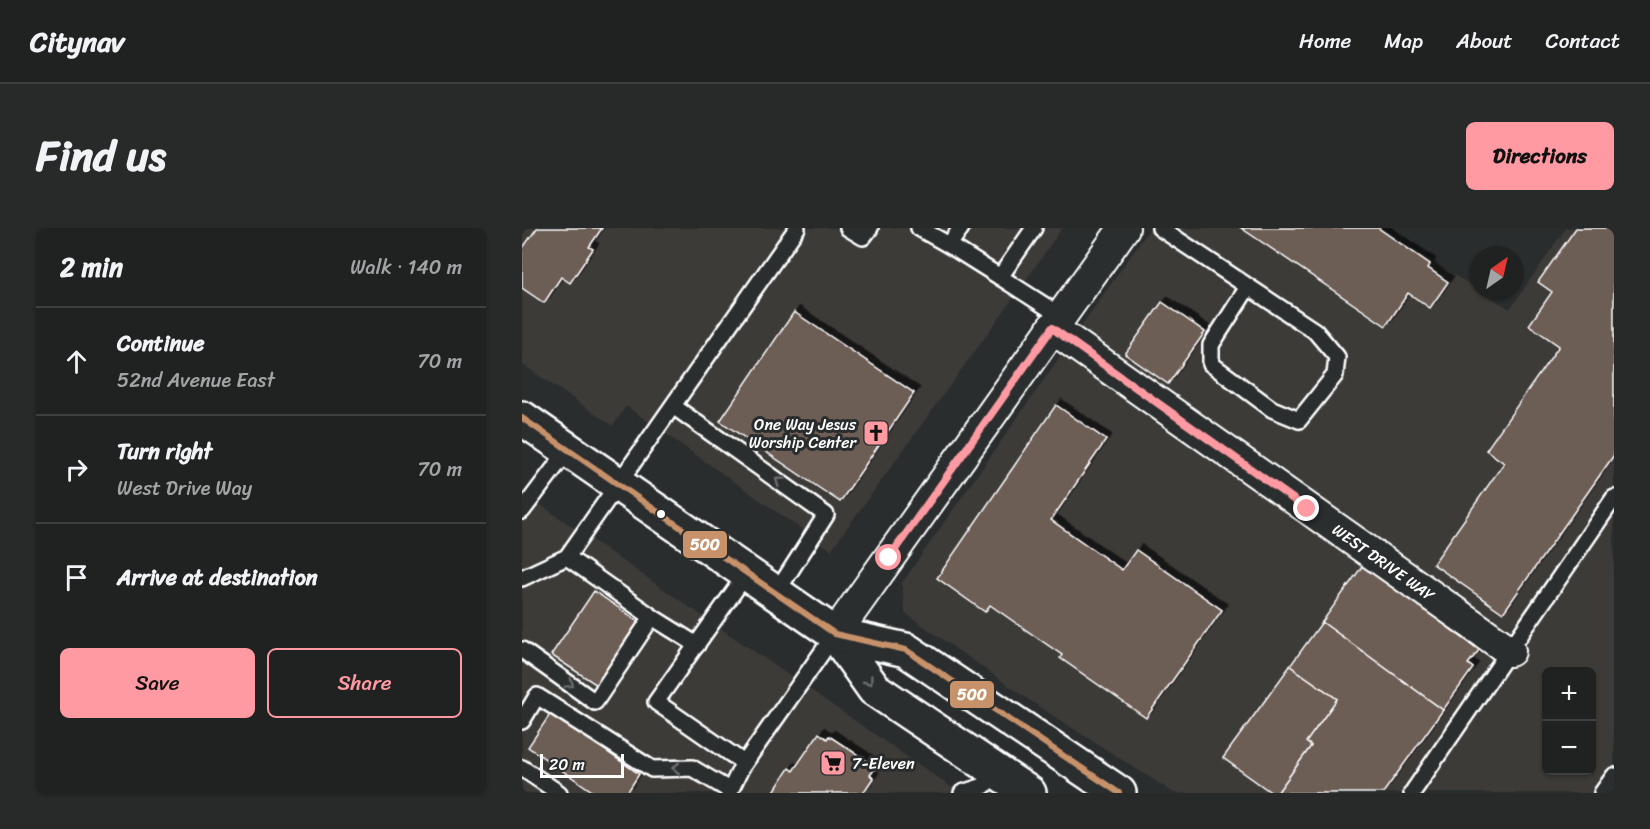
<!DOCTYPE html>
<html lang="en">
<head>
<meta charset="utf-8">
<style>
	:root { --surface:#202222; --page:#282a2a; --text:#f1f3f6; --muted:#a2a4a5; --line:#3d3f40; --accent:#ff9aa2 }
	body { margin:0; font-family:Sriracha,sans-serif; background:var(--page); color:var(--text) }
	.controls { position:absolute; right:18px; bottom:18px; display:grid; overflow:hidden; border-radius:9px; box-shadow:0 2px 4px #0004 }
	.controls button { width:54px; height:54px; display:grid; place-items:center; padding:0; border:0; border-bottom:2px solid var(--line); background:var(--surface); color:var(--text); font:30px sans-serif }
	.compass { position:absolute; left:948px; top:18px; width:54px; height:54px; border-radius:50%; background:var(--surface); box-shadow:0 2px 4px #0004; rotate:34deg }
	.scale { position:absolute; left:18px; bottom:15px; width:84px; box-sizing:border-box; padding-left:6px; border:3px solid #fff; border-top:0; font-size:16px; line-height:21px; white-space:nowrap; color:#fff; -webkit-text-stroke:4px #2a2d2e; paint-order:stroke }
	.stop { position:absolute; width:18px; height:18px; margin:-14px; border:4px solid #ff9aa2; border-radius:50%; background:#fff }
	.stop.end { background:#ff9aa2; border-color:#fff; box-shadow:0 2px 6px #0008 }
	.list { margin:0; padding:0; list-style:none }
	h2 { display:flex; justify-content:space-between; align-items:center; height:78px; margin:0; padding:0 24px; font-size:26px }
	h2 small { font-size:20px; font-weight:400; color:var(--muted) }
	.list li { display:grid; grid-template-columns:39px 1fr auto; gap:18px; align-items:center; box-sizing:border-box; height:108px; padding:0 24px; border-top:2px solid var(--line) }
	.list b { display:block; font-size:22px; white-space:nowrap }
	.list p { margin:0; font-size:20px; white-space:nowrap; color:var(--muted) }
	.list em { font-size:20px; font-style:normal; color:var(--muted) }
	.actions { display:flex; gap:12px; padding:18px 24px }
	.actions a { flex:1; padding:14px 0; border:2px solid var(--accent); border-radius:9px; text-align:center; font-size:21px; color:var(--accent) }
	.actions .main { background:var(--accent); color:#111 }
	.icon { flex:none; width:33px; height:33px; fill:none; stroke:currentColor; stroke-width:2; stroke-linecap:round; stroke-linejoin:round }
	.map { position:relative; flex:none; width:1092px; height:565px; overflow:hidden; border-radius:9px }
	header { display:flex; align-items:center; gap:36px; box-sizing:border-box; height:84px; padding:0 30px; background:var(--surface); border-bottom:2px solid var(--line) }
	header strong { font-size:28px }
	nav { display:flex; gap:33px; margin-inline-start:auto; font-size:21px }
	.intro { display:flex; align-items:center; justify-content:space-between; box-sizing:border-box; height:144px; padding:0 36px }
	h1 { margin:0; font-size:42px }
	.button { padding:15px 27px; border-radius:9px; background:var(--accent); color:#111; font-size:21px; font-weight:700 }
	main { display:flex; gap:36px; padding:0 36px }
	aside { flex:1; background:var(--surface); border-radius:9px; box-shadow:0 2px 4px #0004 }
	.map>svg:first-child { display:block }
</style>
</head>
<body>
<header>
<strong>Citynav</strong>
<nav><a>Home</a><a>Map</a><a>About</a><a>Contact</a></nav>
</header>
<div class="intro"><h1>Find us</h1><a class="button">Directions</a></div>
<main>
<aside>
<h2>2 min<small>Walk · 140 m</small></h2>
<ul class="list">
<li><svg class="icon" aria-label="ahead" viewBox="0 0 24 24"><path d="M12 20V5M6 11l6-6 6 6"/></svg><div><b>Continue</b><p>52nd Avenue East</p></div><em>70 m</em></li>
<li><svg class="icon" aria-label="right" viewBox="0 0 24 24"><path d="M7 20v-9h11M14 6l5 5-5 5"/></svg><div><b>Turn right</b><p>West Drive Way</p></div><em>70 m</em></li>
<li><svg class="icon" aria-label="arrive" viewBox="0 0 24 24"><path d="M6 21V4h12l-3 4 3 4H6"/></svg><div><b>Arrive at destination</b></div></li>
</ul>
<div class="actions"><a class="main">Save</a><a>Share</a></div>
</aside>
<div class="map">
<svg width="1092" height="565" viewBox="0 0 1092 565">
	<defs>
		<filter id="shadow"><feDropShadow dx="5.5" dy="-5.5" stdDeviation="0" flood-color="#0009"/></filter>
	</defs>
	<rect width="100%" height="100%" fill="#2a2d2e"/>
	<filter id="ink" filterUnits="userSpaceOnUse"><feTurbulence type="fractalNoise" baseFrequency=".0167" numOctaves="2"/><feDisplacementMap in="SourceGraphic" scale="12" xChannelSelector="R" yChannelSelector="G"/><feConvolveMatrix kernelMatrix="1 2 1 2 8 2 1 2 1" color-interpolation-filters="sRGB"/></filter>
	<g filter="url(#ink)">
		<!-- built -->
		<g fill="#3e3b39" fill-rule="evenodd">
			<polygon points="0,0 540,0 497,62 309,322 104,178 91,198 0,136"/>
			<path d="M628 0H861L911 34 988 81 1044 0H1092V556L1086 565H652L510 474 383 385 380 355ZM1024 443H1070V542H1024Z"/>
			<polygon points="0,264 438,565 0,565"/>
		</g>
		<!-- building -->
		<g fill="#6c5d54" stroke="#fff" stroke-width="1.5" filter="url(#shadow)">
			<polygon points="15,0 80,0 67,19 71,21 48,55 39,49 22,75 0,60 0,21"/>
			<polygon points="719,0 856,0 908,36 906,40 926,54 908,80 886,65 864,98"/>
			<polygon points="1054,0 1092,0 1092,227 981,385 911,336 982,235 964,222 1037,118 1007,97 1030,64 1016,54"/>
			<polygon points="640,74 683,104 646,156 603,126"/>
			<polygon points="272,84 392,165 318,274 198,193"/>
			<polygon points="534,177 584,212 529,292 600,342 614,322 700,382 624,490 538,430 540,427 468,377 463,384 415,350"/>
			<polygon points="841,337 957,422 946,436 951,440 921,482 800,394"/>
			<polygon points="72,363 117,394 75,457 29,427"/>
			<polygon points="800,394 921,482 861,565 755,565 789,518 784,514 815,471 768,438"/>
			<polygon points="768,438 815,471 784,514 789,518 755,565 750,565 701,530"/>
			<polygon points="29,485 117,546 105,565 73,565 6,519"/>
			<polygon points="297,505 305,511 307,508 345,533 343,536 352,542 348,547 351,550 341,565 251,565 267,540 271,543"/>
		</g>
		<g fill="none" stroke-linecap="round" stroke-linejoin="round">
			<!-- service casing -->
			<g stroke="#fff" stroke-width="20">
				<g id="service">
					<polyline points="326,0 341,9 348,0"/>
					<polyline points="397,0 427,17 439,0"/>
					<polyline points="512,0 478,49 539,88"/>
					<polyline points="638,0 793,103 815,129 813,147 777,192 750,181 689,136 689,117 726,59"/>
					<polyline points="427,17 478,49"/>
					<polyline points="151,178 304,287 254,365"/>
					<polyline points="0,283 46,222"/>
					<polyline points="45,329 130,389 175,417"/>
					<polyline points="0,350 45,329 275,0"/>
					<polyline points="0,422 73,474 130,389"/>
					<polyline points="0,493 15,468 130,541 170,540 207,562"/>
					<polyline points="222,535 134,474 225,345"/>
					<polyline points="0,540 37,565"/>
					<polyline points="207,565 219,540 313,406"/>
					<polyline points="440,565 462,558 475,543"/>
					<polyline points="890,565 1092,270"/>
					<polyline points="1080,565 1092,548"/>
				</g>
			</g>
			<!-- minor casing -->
			<g stroke="#fff" stroke-width="34">
				<g id="minor">
					<path id="s1" d="M530 100 988 423"/>
					<polyline points="313,406 602,0"/>
				</g>
			</g>
			<!-- secondary casing -->
			<g stroke="#fff" stroke-width="38">
				<g id="secondary">
					<polyline points="0,190 313,406 352,461 507,565"/>
					<polyline points="313,406 384,422 597,565"/>
				</g>
			</g>
			<!-- service -->
			<use href="#service" stroke="#2a2d2e" stroke-width="15"/>
			<!-- minor -->
			<use href="#minor" stroke="#2a2d2e" stroke-width="30"/>
			<!-- secondary -->
			<use href="#secondary" stroke="#2a2d2e" stroke-width="33"/>
			<!-- bus-1 casing -->
			<g stroke="#2a2d2e" stroke-width="10">
				<polyline id="bus-1" points="0,190 313,406 384,422 597,565"/>
			</g>
			<!-- bus-1 -->
			<use href="#bus-1" stroke="#c7916a" stroke-width="6"/>
		</g>
		<!-- one-way arrows -->
		<defs><path id="oneway-chevron" d="M-2-3.5L2.5 0L-2 3.5" fill="none" stroke-width="1.6" stroke-linecap="round" stroke-linejoin="round" transform="scale(1.5)"/></defs>
		<g stroke="#6a6c6d">
			<use href="#oneway-chevron" transform="translate(257 253) rotate(-144)"/>
			<use href="#oneway-chevron" transform="translate(347 453) rotate(53)"/>
			<use href="#oneway-chevron" transform="translate(48 456) rotate(35)"/>
			<use href="#oneway-chevron" transform="translate(154 540) rotate(180)"/>
		</g>
	</g>
	<g fill="none" stroke-linecap="round" stroke-linejoin="round" filter="url(#ink)">
		<!-- route -->
		<polyline stroke="#ff9aa2" stroke-width="8" points="367,330 530,100 785,281"/>
	</g>
	<!-- icons -->
	<defs>
		<g id="church-square" transform="scale(1.35)"><rect x="-9" y="-9" width="18" height="18" rx="4" fill="#ff9aa2" stroke="#2a2d2e"/><path d="M-1.2-6h2.4v3.5h3.3v2.4h-3.3V6h-2.4V-.1h-3.3v-2.4h3.3Z" fill="#111"/></g>
		<g id="supermarket-square" transform="scale(1.35)"><rect x="-9" y="-9" width="18" height="18" rx="4" fill="#ff9aa2" stroke="#2a2d2e"/><path d="M-6-5.5h2.5l.6 2H6L4.5 2H-2.5L-4.4-4H-6ZM-1.5 3.2a1.3 1.3 0 1 0 .1 0ZM3 3.2a1.3 1.3 0 1 0 .1 0Z" fill="#111"/></g>
	</defs>
	<g fill-rule="evenodd">
		<use href="#church-square" x="354" y="205"/>
		<use href="#supermarket-square" x="311" y="535"/>
	</g>
	<!-- markers -->
	<circle fill="#fff" stroke="#2a2d2e" stroke-width="2" cx="139" cy="286" r="5"/>
	<g text-anchor="middle" stroke-width="6" stroke-linejoin="round" paint-order="stroke">
		<!-- poi labels -->
		<g font-size="16" fill="#fff" stroke="#2a2d2e" text-anchor="end">
			<text x="334" y="202">One Way Jesus<tspan x="334" dy="18">Worship Center</tspan></text>
			<text x="330" y="541" text-anchor="start">7-Eleven</text>
		</g>
		<!-- street labels -->
		<g font-size="16" fill="#fff" stroke="#2a2d2e">
			<text dy="6" stroke="none"><textPath href="#s1" startOffset="406">WEST DRIVE WAY</textPath></text>
		</g>
	</g>
	<g stroke="#2a2d2e" stroke-width="2">
		<rect x="160" y="302" width="46" height="29" rx="6" fill="#c7916a"/>
		<rect x="427" y="452" width="46" height="29" rx="6" fill="#c7916a"/>
	</g>
	<g font-size="16" text-anchor="middle" font-weight="bold" fill="#fff">
		<text x="183" y="322">500</text>
		<text x="450" y="472">500</text>
	</g>
</svg>
<div class="controls">
<button>+</button>
<button>−</button>
</div>
<svg class="compass" viewBox="-18 -18 36 36"><path d="M0-13l5 13h-10z" fill="#e53935"/><path d="M0 13l5-13h-10z" fill="#a2a4a5"/></svg>
<div class="scale">20 m</div>
<div class="stop" style="left:367px;top:330px"></div>
<div class="stop end" style="left:785px;top:281px"></div>
</div>
</main>
</body>
</html>
